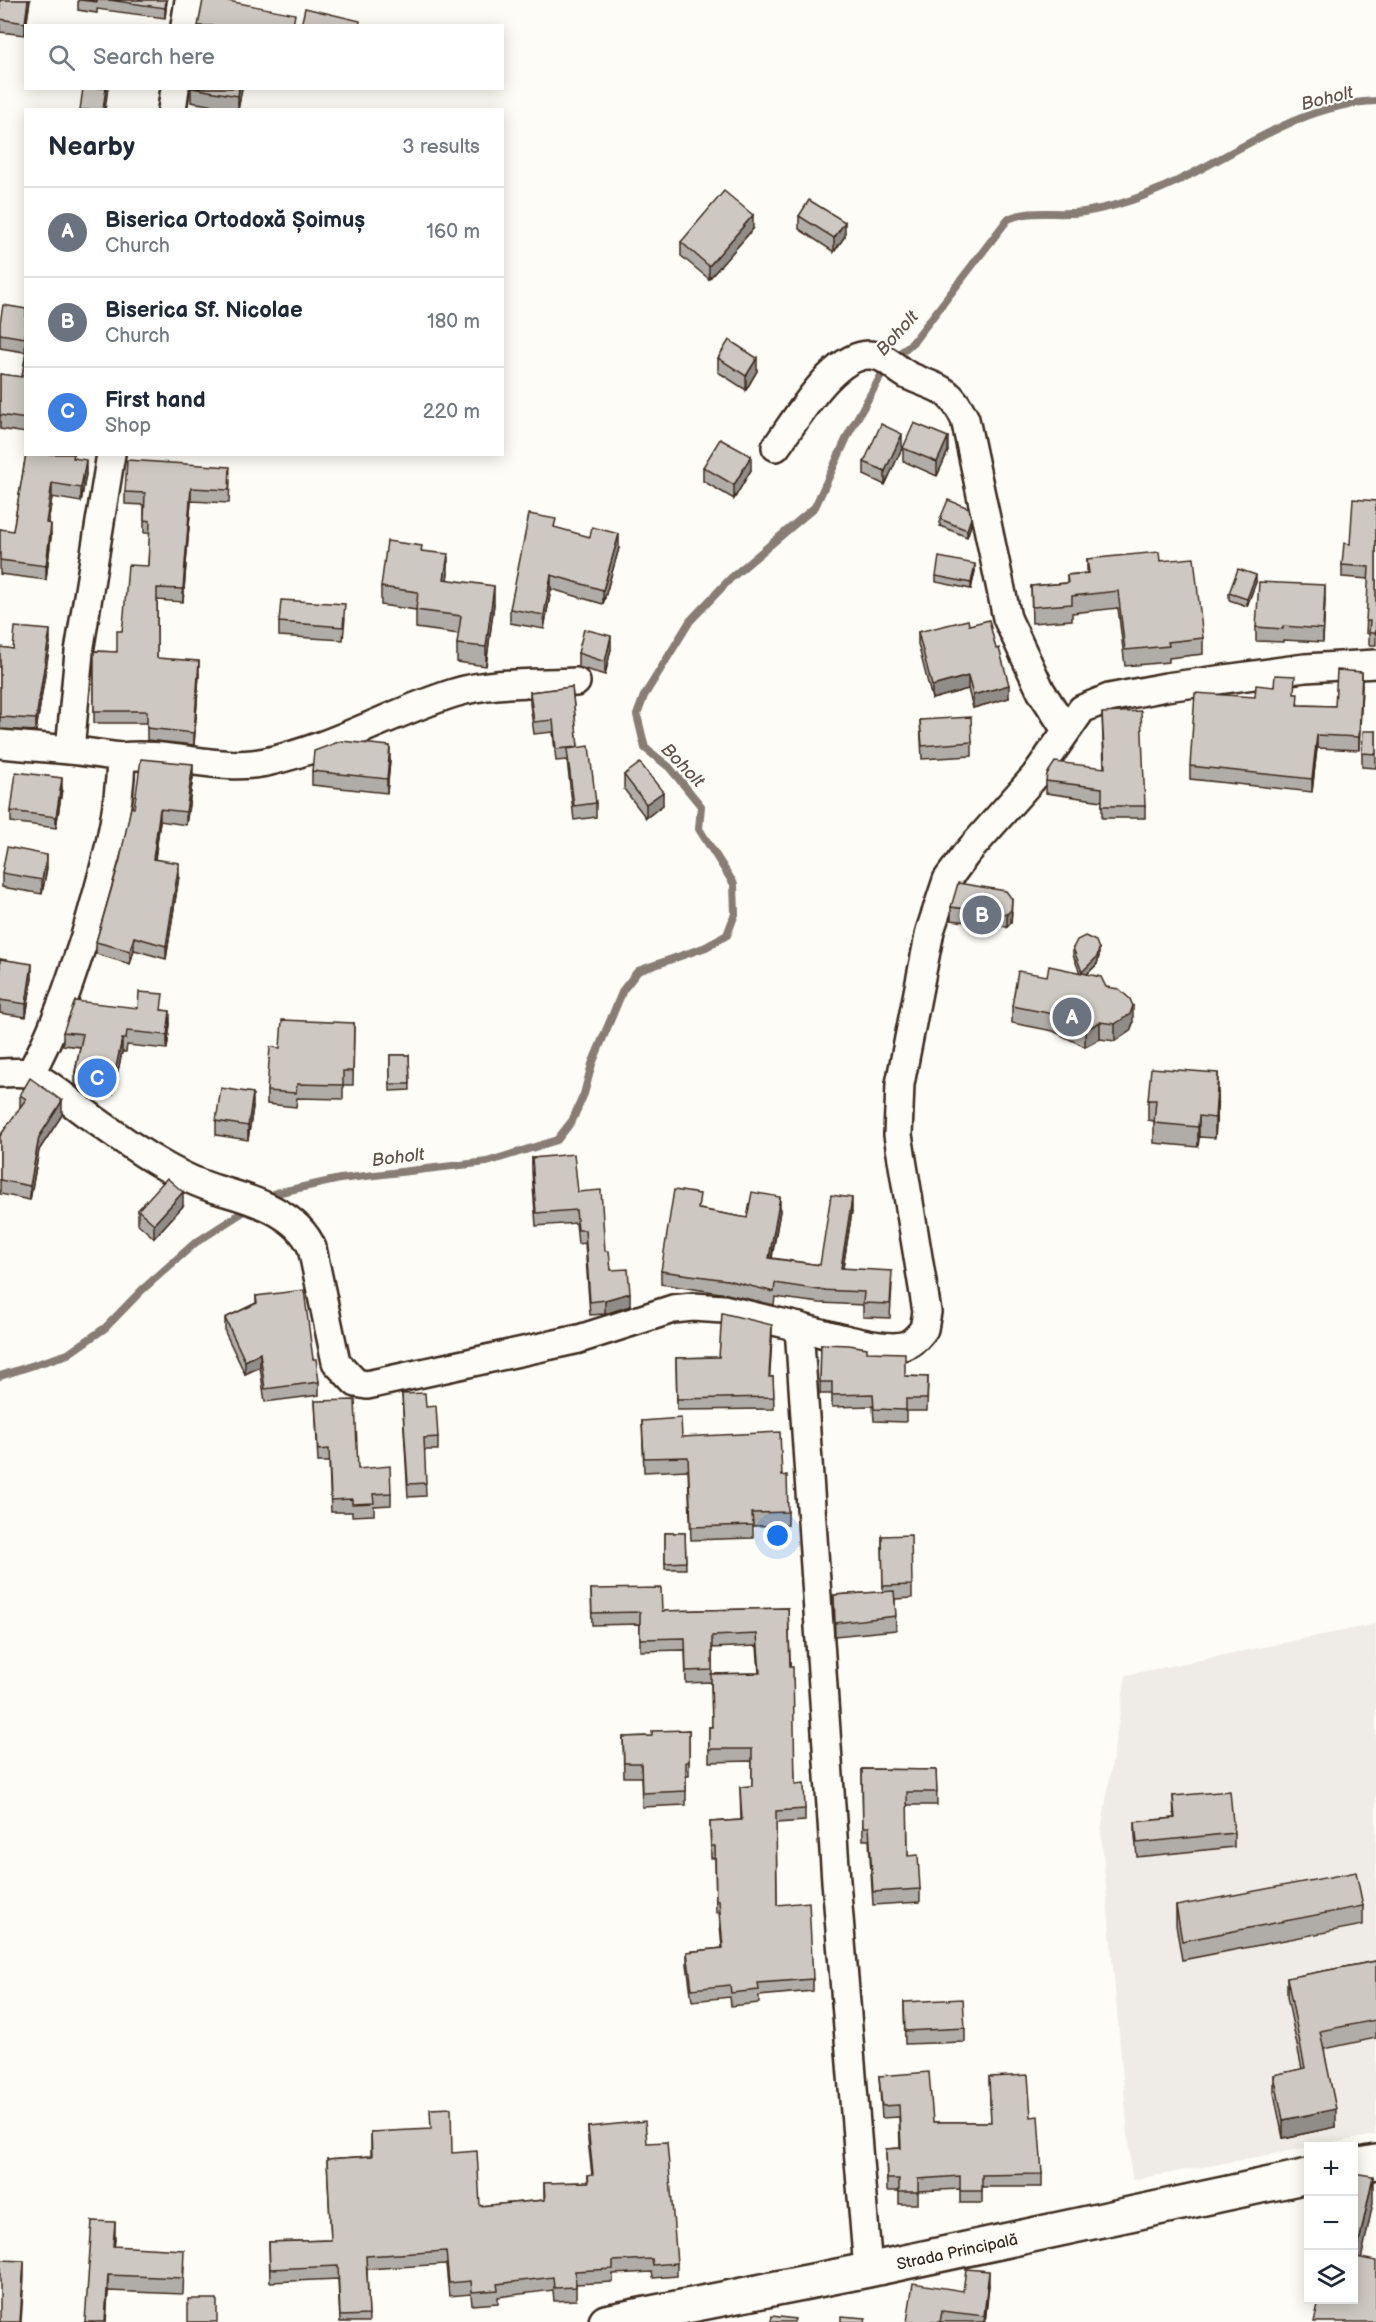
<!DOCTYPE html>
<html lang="en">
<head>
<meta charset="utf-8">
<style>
	:root { --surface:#fff; --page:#f6f6f7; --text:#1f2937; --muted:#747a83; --line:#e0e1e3; --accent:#3b2a1e }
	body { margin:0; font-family:"Balsamiq Sans",sans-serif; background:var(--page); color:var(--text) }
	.controls { position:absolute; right:18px; bottom:18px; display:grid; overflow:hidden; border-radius:0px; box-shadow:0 3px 15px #0003 }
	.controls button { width:54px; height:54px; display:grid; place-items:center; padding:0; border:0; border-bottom:2px solid var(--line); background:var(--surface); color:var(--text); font:30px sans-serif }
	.you { position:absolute; left:778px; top:1536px; width:21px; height:21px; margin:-15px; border:4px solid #fff; border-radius:50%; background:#1a73e8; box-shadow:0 0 0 9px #1a73e833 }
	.badge { display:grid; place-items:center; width:39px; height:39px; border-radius:50%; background:var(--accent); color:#fff; font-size:20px; font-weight:700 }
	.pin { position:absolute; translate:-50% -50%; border:3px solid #fff; box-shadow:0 2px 6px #0006 }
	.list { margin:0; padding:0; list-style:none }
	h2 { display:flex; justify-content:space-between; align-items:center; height:78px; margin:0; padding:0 24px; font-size:26px }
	h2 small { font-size:20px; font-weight:400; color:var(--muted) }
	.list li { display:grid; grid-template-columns:39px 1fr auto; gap:18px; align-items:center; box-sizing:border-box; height:90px; padding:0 24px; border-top:2px solid var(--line) }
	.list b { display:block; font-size:22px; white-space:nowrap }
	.list p { margin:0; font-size:20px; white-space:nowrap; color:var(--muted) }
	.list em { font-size:20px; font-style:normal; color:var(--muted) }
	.icon { flex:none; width:33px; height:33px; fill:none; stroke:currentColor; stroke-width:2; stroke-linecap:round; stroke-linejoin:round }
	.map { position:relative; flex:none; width:1376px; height:2322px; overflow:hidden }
	.search { position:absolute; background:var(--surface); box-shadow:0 3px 15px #0003; left:24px; top:24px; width:480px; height:66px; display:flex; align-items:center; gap:15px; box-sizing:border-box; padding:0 21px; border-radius:0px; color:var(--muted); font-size:22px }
	.panel { position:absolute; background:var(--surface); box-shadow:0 3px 15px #0003; left:24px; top:108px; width:480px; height:348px; border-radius:0px }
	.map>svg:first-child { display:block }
</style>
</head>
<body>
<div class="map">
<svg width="1376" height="2322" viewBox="0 0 1376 2322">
	<rect width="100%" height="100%" fill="#fdfcf7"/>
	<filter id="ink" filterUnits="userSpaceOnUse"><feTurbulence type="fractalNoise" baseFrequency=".0167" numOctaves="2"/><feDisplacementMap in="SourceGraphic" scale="12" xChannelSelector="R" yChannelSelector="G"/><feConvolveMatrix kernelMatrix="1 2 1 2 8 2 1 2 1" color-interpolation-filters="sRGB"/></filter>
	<g filter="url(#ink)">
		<!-- built -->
		<polygon fill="#efece7" points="1376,1624 1376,2135 1132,2180 1101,1832 1126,1675"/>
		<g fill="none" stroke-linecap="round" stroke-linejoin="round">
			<!-- stream -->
			<g stroke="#887d74" stroke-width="8">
				<path d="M264 1200 276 1193 340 1179 487 1162 557 1140 572 1121 584 1094 592 1064 623 990 638 971 706 947 727 935 735 914 734 884 699 829 701 806 669 767 645 748 637 715 644 696 690 621 731 578 815 507 849 433 887 365 914 341 1008 219C1028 210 1048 214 1070 213 1086 213 1104 208 1119 204 1208 179 1282 105 1376 101"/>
				<polyline points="0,1376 68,1354 105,1328 142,1290 195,1243 251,1207"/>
			</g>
			<!-- minor casing -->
			<g stroke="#3b2a1e" stroke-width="32">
				<g id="minor">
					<polyline points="185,26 189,0"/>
					<polyline points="172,110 175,88"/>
					<path d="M776 447C796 420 838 345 877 356 889 359 898 371 909 376 938 389 949 386 965 419L1007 618 1041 691 1066 730"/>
					<polyline points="0,744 70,750"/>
					<path d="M121 757C169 751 220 772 266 762 332 748 390 713 454 693 493 681 535 684 576 682"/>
					<path d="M0 1073C9 1073 24 1071 32 1075 49 1083 65 1098 80 1109 123 1140 171 1177 222 1191 254 1200 298 1214 312 1248L336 1362 356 1383 367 1385 579 1339 673 1309 693 1307 723 1309 799 1327"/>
					<path d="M30 1074C55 1029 70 982 86 933 103 875 120 817 121 757L70 750 79 652 111 454"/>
					<path d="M868 2270 836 1881 799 1327C823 1333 884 1353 906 1345 914 1342 919 1335 924 1329L927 1312 898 1135 900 1084 930 931 947 880 966 854 1035 776 1082 709 1109 698 1166 687 1305 668 1376 664"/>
				</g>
			</g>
			<!-- major casing -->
			<g stroke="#3b2a1e" stroke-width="38">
				<g id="major">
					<polyline points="1354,2166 1376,2162"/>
					<polyline points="606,2322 868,2270 1308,2176"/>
				</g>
			</g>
			<!-- minor -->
			<use href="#minor" stroke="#fdfcf7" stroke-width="27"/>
			<!-- major -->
			<use href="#major" stroke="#fdfcf7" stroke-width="33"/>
		</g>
		<!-- wall -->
		<g fill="#b0aca7" stroke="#3b2a1e" stroke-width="1.5" fill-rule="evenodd">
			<polygon points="0,0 30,0 25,35 0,32"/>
			<polygon points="78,0 167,0 165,18 97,9 97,13 78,10"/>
			<polygon points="191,88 242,88 238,110 191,102"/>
			<polygon points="799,216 845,236 834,252 799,229"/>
			<polygon points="753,229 709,279 681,256 681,242"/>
			<polygon points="26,309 25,352 0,348 0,323"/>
			<polygon points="26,352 26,433 0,429 0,374 22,377"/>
			<polygon points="718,358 757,371 746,390 718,372"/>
			<polygon points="902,448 885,485 864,475 864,462"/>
			<polygon points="903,448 948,451 937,476 903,461"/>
			<polygon points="26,454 75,458 86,474 81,502 52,497 48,523 51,537 46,580 0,574 0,529 13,531"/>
			<polygon points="703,467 751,470 734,499 703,481"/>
			<polygon points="230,480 229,503 191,501 183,602 157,600 157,658 199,674 194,745 147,740 147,723 94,723 94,651 117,652 122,631 148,566 150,533 144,533 144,505 125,504 125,492"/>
			<polygon points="1376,501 1376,645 1369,645 1369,634 1366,633 1369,579 1342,577 1342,565 1350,544"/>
			<polygon points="940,519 971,525 967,537 940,526"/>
			<polygon points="556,528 619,548 603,604 551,589 544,629 510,623 510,609"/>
			<polygon points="422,551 448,573 447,579 494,604 486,666 457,662 457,644 459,634 416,628 416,610 381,605 381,587"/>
			<polygon points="1087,559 1160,561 1203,638 1203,654 1169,658 1169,662 1125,666 1118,608 1072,613 1072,620 1032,623 1031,586 1067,583 1067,575 1087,573"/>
			<polygon points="975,571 971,589 936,582 936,576"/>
			<polygon points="1256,582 1247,606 1229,600 1229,593"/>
			<polygon points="1325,599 1323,642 1283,640 1283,642 1256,641 1256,627"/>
			<polygon points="345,618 343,640 279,636 279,622"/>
			<polygon points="969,625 996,649 1009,698 973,708 968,689 932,699 918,644 918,632"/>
			<polygon points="50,643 36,731 0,729 0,647 13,649"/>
			<polygon points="611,649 605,675 578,667 578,653"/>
			<polygon points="1362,685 1359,750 1317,748 1312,792 1190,779 1190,766 1255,697 1295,694 1298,705 1335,706"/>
			<polygon points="572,687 578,748 596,803 596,817 574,820 567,760 556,761 553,732 534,734 530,704 530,692"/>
			<polygon points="1102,713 1145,806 1145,818 1102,818 1102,801 1046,793 1046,781 1104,768"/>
			<polygon points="920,720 972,742 972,756 922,759"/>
			<polygon points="1376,731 1376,768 1362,767 1362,753"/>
			<polygon points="390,760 387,793 312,785 312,771"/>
			<polygon points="624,775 663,805 646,818 624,789"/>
			<polygon points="193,777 186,825 160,821 155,860 179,876 166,959 134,950 130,964 96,954 96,942 134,808"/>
			<polygon points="62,789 56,828 11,822 11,811"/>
			<polygon points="47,868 42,894 2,887 2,873"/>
			<polygon points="951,907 1012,912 1011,923 1007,927 951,920"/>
			<polygon points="1073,948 1099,956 1097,964 1087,974 1106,987 1133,1023 1130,1031 1115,1041 1100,1039 1085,1047 1053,1031 1012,1023 1012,1006 1047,976 1080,973 1073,955"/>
			<polygon points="0,959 32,978 26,1017 0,1013"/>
			<polygon points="163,1010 170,1024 167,1049 127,1045 126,1052 122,1052 113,1094 75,1085 75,1072 80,1047 63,1045 63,1032"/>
			<polygon points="354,1023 353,1085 343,1085 343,1099 297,1098 296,1107 267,1104 267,1091 280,1048"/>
			<polygon points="390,1055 409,1055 410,1090 390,1091"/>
			<polygon points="1218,1093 1215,1138 1199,1137 1198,1147 1154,1143 1154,1121 1148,1120 1148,1100"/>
			<polygon points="20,1095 62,1115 39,1150 30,1200 0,1194 0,1136 20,1108"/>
			<polygon points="253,1107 248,1140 216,1135 216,1121"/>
			<polygon points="532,1158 578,1192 605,1251 611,1270 630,1306 605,1314 590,1315 585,1243 578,1244 576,1223 536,1226 532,1172"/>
			<polygon points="183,1206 154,1238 138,1224 138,1210"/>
			<polygon points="700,1209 747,1218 780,1211 772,1258 820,1265 852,1211 843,1268 892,1284 890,1318 863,1317 863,1305 820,1303 775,1297 774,1305 727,1294 661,1284 661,1271"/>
			<polygon points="256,1296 313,1359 319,1382 319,1395 265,1402 260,1367 245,1374 225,1332 225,1318 256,1303"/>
			<polygon points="772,1337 769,1377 773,1377 774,1409 677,1410 676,1358 719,1357"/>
			<polygon points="821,1344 867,1352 905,1376 928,1377 927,1411 906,1411 906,1422 874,1421 873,1406 832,1407 832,1394 820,1394"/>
			<polygon points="402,1394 426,1407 438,1437 438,1450 424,1450 426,1496 408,1497"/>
			<polygon points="315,1401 358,1469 391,1493 391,1505 374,1506 374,1515 352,1516 352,1512 331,1512 329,1462 318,1462"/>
			<polygon points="642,1421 682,1437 782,1476 788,1512 788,1525 753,1526 753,1538 691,1540 688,1470 644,1472"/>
			<polygon points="665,1533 685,1533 686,1569 665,1569"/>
			<polygon points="882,1536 912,1585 912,1598 895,1599 896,1630 835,1636 834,1595 883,1592"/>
			<path d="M591 1589 662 1611 788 1608 795 1784 805 1809V1821L776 1823 777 1905 813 1979V1991L759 1996V2003L731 2006 730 1997 692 2001 687 1964V1952L722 1948 719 1912 716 1913 715 1858H711L710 1822 741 1820 740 1787 752 1786V1761L709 1762V1727H712L711 1682 686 1683 685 1650 640 1651V1624L592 1625ZM757 1646 759 1673 712 1674V1648Z"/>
			<polygon points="689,1730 689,1776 686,1776 686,1805 642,1807 641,1777 624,1777 623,1737 652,1736"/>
			<polygon points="862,1769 936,1770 937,1805 907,1805 908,1856 920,1889 920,1902 873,1905 869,1840 863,1840"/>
			<polygon points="1173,1796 1234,1833 1234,1847 1137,1857 1135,1836 1135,1822 1174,1818"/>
			<polygon points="1176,1906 1363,1906 1363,1925 1182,1960 1176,1925"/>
			<polygon points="1376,1961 1376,2038 1324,2049 1336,2127 1283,2138 1274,2093 1274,2075 1302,2069 1287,1997 1287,1978"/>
			<polygon points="904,2002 965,2028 965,2042 905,2044"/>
			<polygon points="879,2076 933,2122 991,2122 989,2077 1031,2117 1042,2174 1042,2187 982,2187 982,2203 960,2203 960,2189 918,2191 918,2204 899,2204 899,2191 887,2191 886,2149 900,2148 899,2117 882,2118"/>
			<polygon points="588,2127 647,2143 677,2263 677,2276 653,2278 652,2272 613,2274 613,2282 576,2284 576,2300 554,2301 553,2290 498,2297 498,2303 472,2305 471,2294 449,2296 446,2264 367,2269 369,2322 340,2322 338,2279 270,2282 269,2242 331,2240 327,2159 371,2156 371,2132 452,2153 480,2206 544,2200 544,2183 588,2182 588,2175 592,2175 588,2140"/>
			<polygon points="115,2238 114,2247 184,2266 183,2294 108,2291 106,2322 85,2322"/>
			<polygon points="989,2285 985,2322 907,2322 963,2291"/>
		</g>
		<!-- shaded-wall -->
		<g fill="#908c88" stroke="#3b2a1e" stroke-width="1.5">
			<polygon points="28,0 30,0 26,26 25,35 25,23"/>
			<polygon points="166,0 167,0 165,18 165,8"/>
			<polygon points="106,88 108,88 105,110 103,110"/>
			<polygon points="239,88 242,88 238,110 238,96"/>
			<polygon points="753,215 753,229 709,279 709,266"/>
			<polygon points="845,222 845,236 834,252 834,238"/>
			<polygon points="757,358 757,371 746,390 746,376"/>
			<polygon points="902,434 902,448 885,485 885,471"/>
			<polygon points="948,437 948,451 937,476 937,462"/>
			<polygon points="751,456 751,470 734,499 734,485"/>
			<polygon points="86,460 86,474 81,502 81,488"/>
			<polygon points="52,483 52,497 46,537 46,523"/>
			<polygon points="191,488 191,501 183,602 183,589"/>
			<polygon points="971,518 971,525 967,537 967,530"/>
			<polygon points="51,524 51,537 46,580 46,566"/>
			<polygon points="619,534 619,548 603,604 603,590"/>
			<polygon points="448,554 448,573 444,597 444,579"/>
			<polygon points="975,564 975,571 971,589 971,583"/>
			<polygon points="551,575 551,589 544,629 544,615"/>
			<polygon points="1256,575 1256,582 1247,606 1247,599"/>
			<polygon points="1325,585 1325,599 1323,642 1323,629"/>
			<polygon points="494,586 494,604 486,666 486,647"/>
			<polygon points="50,630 50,643 36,731 36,719"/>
			<polygon points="611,636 611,649 605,675 605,662"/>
			<polygon points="199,661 199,674 194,745 194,733"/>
			<polygon points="1362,672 1362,685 1359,750 1359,737"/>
			<polygon points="968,676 968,689 932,699 932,686"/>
			<polygon points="1009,685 1009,698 973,708 973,695"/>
			<polygon points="1317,735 1317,748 1312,792 1312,779"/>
			<polygon points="390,746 390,760 387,793 387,779"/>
			<polygon points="193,764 193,777 186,825 186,812"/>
			<polygon points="62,778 62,789 56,828 56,817"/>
			<polygon points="663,792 663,805 646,818 646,804"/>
			<polygon points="160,809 160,821 153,872 153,859"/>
			<polygon points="47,855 47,868 42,894 42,880"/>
			<polygon points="179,863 179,876 166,959 166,946"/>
			<polygon points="1012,899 1011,923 1007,927 1007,914"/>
			<polygon points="134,937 134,950 130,964 130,951"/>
			<polygon points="1099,949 1099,956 1097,964 1082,979 1082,972"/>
			<polygon points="32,964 32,978 26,1017 26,1004"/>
			<polygon points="1133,1006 1133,1023 1130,1031 1115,1041 1115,1024"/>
			<polygon points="170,1011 170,1024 167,1049 167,1035"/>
			<polygon points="1100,1022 1100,1039 1085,1047 1085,1030"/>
			<polygon points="122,1039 122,1052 113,1094 113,1081"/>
			<polygon points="1218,1073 1218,1093 1215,1138 1215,1118"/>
			<polygon points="253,1093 253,1107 248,1140 248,1126"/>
			<polygon points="62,1101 62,1115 39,1150 30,1200 30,1186 39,1137"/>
			<polygon points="1199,1116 1199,1137 1198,1147 1198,1127"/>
			<polygon points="183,1192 183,1206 154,1238 154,1224"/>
			<polygon points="780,1197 780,1211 769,1271 769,1258"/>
			<polygon points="852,1198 852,1211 841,1281 841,1268"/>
			<polygon points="630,1293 630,1306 605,1314 605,1300"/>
			<polygon points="772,1325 772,1337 769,1389 769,1377"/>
			<polygon points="260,1353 260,1367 245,1374 245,1361"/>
			<polygon points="1336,2109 1336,2127 1283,2138 1283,2120"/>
			<polygon points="1373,2176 1373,2203 1356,2284 1356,2257"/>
			<polygon points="115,2222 115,2238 113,2263 113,2246"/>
			<polygon points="24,2261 24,2277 21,2322 20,2322"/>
			<polygon points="989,2271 989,2285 985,2322 984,2322"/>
			<polygon points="108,2275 108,2291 106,2322 105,2322"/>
		</g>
		<!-- building -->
		<g fill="#cdc8c2" stroke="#3b2a1e" stroke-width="1.5">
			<polygon points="0,0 28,0 25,23 0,19"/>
			<polygon points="80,0 97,0 97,2"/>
			<polygon points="109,0 166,0 165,8"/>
			<polygon points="203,0 223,0 295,14 293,26 198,26"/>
			<polygon points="305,8 360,21 359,26 301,26"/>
			<polygon points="83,88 106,88 103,110 80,110"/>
			<polygon points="191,88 239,88 238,96"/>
			<polygon points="724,191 753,215 709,266 681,242"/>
			<polygon points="809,200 845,222 834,238 799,216"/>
			<polygon points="3,305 26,309 25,338 0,334 0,323"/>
			<polygon points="729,340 757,358 746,376 718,358"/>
			<polygon points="26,352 26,419 0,415 0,374 22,377"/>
			<polygon points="914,423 948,437 937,462 903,448"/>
			<polygon points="881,424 902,434 885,471 864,462"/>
			<polygon points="720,439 751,456 734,485 703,467"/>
			<polygon points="26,454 74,454 73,458 86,460 81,488 52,483 46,523 51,524 46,566 0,560 0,529 13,531"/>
			<polygon points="127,460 230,467 229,490 191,488 183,589 157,588 157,658 199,661 194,733 147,728 147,711 94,711 94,651 117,652 117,631 122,631 124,615 128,565 148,566 150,521 144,520 145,493 125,492"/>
			<polygon points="1353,499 1376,501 1376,633 1369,633 1370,621 1366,621 1369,567 1342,565 1344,543 1350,544"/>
			<polygon points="948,500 969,508 971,518 967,530 940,519"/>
			<polygon points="529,514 556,519 554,527 590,537 592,527 619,534 603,590 551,575 544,615 510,609"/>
			<polygon points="387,541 422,546 421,551 448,554 444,579 494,586 486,647 457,644 461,616 416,610 418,592 381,587"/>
			<polygon points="1159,552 1160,561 1194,558 1203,638 1168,642 1169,646 1125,650 1118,591 1072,596 1072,604 1032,607 1031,586 1068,583 1067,575 1089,573 1087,559"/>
			<polygon points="939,557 975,564 971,583 936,576"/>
			<polygon points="1238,569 1256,575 1247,599 1229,593"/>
			<polygon points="1259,582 1325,585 1323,629 1283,626 1283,629 1256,627"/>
			<polygon points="281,600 345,604 343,627 279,622"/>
			<polygon points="968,620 969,625 989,620 996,649 999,648 1009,685 973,695 968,676 932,686 918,632"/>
			<polygon points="15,627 50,630 36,719 0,717 0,647 13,649"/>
			<polygon points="584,629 611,636 605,662 578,653"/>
			<polygon points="1337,670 1362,672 1359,737 1317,735 1312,779 1190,766 1195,693 1255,697 1256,685 1274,687 1275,675 1295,676 1294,694 1298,694 1297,705 1335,706"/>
			<polygon points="572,687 578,747 556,749 553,720 534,722 530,692"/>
			<polygon points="1141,711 1145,806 1102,806 1102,788 1046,781 1047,774 1055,762 1105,768 1102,713"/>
			<polygon points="971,717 972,742 922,746 920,720"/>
			<polygon points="1363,731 1376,731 1376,754 1362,753"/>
			<polygon points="341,741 390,746 387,779 312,771 314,751"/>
			<polygon points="589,746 596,803 574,806 567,749"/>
			<polygon points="141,759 193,764 186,812 160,809 153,859 179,863 166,946 134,937 130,951 96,942 120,859 131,807 134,808"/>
			<polygon points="640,763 663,792 646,804 624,775"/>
			<polygon points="16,772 62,778 56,817 11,811"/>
			<polygon points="7,847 47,855 42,880 2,873"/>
			<polygon points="958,883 1006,891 1012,899 1011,910 1007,914 951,907"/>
			<polygon points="1085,936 1096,941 1099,949 1097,957 1082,972 1073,948 1077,940"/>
			<polygon points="0,959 32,964 26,1004 0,1000"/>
			<polygon points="1049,966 1101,977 1106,987 1119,989 1130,999 1133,1006 1130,1014 1115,1024 1100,1022 1085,1030 1053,1014 1012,1006 1018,971 1047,976"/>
			<polygon points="139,992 163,994 161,1010 170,1011 167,1035 127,1031 126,1039 122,1039 113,1081 75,1072 83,1034 63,1032 75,1001 138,1008"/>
			<polygon points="282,1020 354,1023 353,1071 343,1071 343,1085 297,1084 296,1093 267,1091 270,1047 280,1048"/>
			<polygon points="390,1055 409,1055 410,1084 390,1084"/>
			<polygon points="1151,1068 1218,1073 1215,1118 1199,1116 1198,1127 1154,1123 1156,1100 1148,1100"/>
			<polygon points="30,1078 62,1101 39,1137 30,1186 0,1180 0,1136 26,1099 20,1095"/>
			<polygon points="221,1088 253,1093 248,1126 216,1121"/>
			<polygon points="574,1154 578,1192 601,1190 605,1251 609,1251 611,1270 628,1269 630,1293 605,1300 590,1302 585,1230 578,1230 576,1210 536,1213 532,1158"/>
			<polygon points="167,1178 183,1192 154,1224 138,1210"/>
			<polygon points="674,1190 700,1194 698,1209 747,1218 752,1192 780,1197 769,1258 820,1265 831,1195 852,1198 841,1268 892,1271 890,1304 863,1303 864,1292 820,1290 775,1283 774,1292 727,1280 661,1271"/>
			<polygon points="304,1290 313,1359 316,1359 319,1382 265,1389 260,1353 245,1361 225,1318 257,1303 256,1296"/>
			<polygon points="722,1313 772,1325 769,1377 773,1377 774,1397 677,1399 676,1358 719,1357"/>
			<polygon points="821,1344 849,1345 867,1348 867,1352 905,1353 905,1376 928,1377 927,1399 906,1399 906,1410 874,1409 873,1394 832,1395 832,1382 820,1382"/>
			<polygon points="425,1393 426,1407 436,1406 438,1437 424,1438 426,1483 408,1484 402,1394"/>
			<polygon points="355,1400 358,1469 390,1466 391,1493 373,1494 374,1503 352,1504 352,1499 331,1500 329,1449 318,1450 315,1401"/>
			<polygon points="681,1418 682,1437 780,1432 782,1476 787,1475 788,1512 752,1513 753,1525 691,1527 688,1457 644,1458 642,1421"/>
			<polygon points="665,1533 685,1533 686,1562 665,1563"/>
			<polygon points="911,1535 912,1585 883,1586 882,1536"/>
			<polygon points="661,1588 662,1611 788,1608 790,1667 793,1667 795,1784 804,1783 805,1809 776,1811 777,1905 809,1902 813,1979 758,1983 759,1990 731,1993 730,1985 692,1989 687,1952 723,1948 719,1900 716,1900 715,1846 711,1846 710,1822 742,1820 740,1787 752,1786 752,1749 709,1749 709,1727 712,1727 711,1674 760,1673 757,1634 712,1636 712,1670 686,1671 685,1638 640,1639 640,1612 592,1613 591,1589"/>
			<polygon points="894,1591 896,1616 835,1623 834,1595"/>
			<polygon points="689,1730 689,1762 686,1762 686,1791 642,1793 641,1763 624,1763 623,1737 652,1736 652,1731"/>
			<polygon points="862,1769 936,1770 937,1792 907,1792 908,1856 918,1855 920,1889 873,1892 869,1827 863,1827"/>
			<polygon points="1230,1791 1234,1833 1137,1843 1135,1822 1175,1818 1173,1796"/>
			<polygon points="1356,1872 1363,1906 1182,1941 1176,1906"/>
			<polygon points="1376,1961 1376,2020 1320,2031 1336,2109 1283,2120 1274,2075 1305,2068 1287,1978"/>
			<polygon points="963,1999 965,2028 905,2031 904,2002"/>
			<polygon points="929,2072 933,2122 991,2122 989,2077 1028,2075 1031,2117 1038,2116 1042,2174 982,2175 982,2191 960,2191 960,2176 918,2179 918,2192 899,2192 899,2179 887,2179 886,2149 901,2148 899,2105 882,2106 879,2076"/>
			<polygon points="451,2108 452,2153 477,2151 480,2206 545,2200 544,2183 589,2182 588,2175 593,2174 588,2127 645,2121 647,2143 667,2142 677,2263 653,2265 652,2259 613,2261 613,2269 575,2271 576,2287 554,2288 553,2277 497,2284 498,2290 472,2292 471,2281 449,2283 446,2251 366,2256 369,2315 340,2316 338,2266 270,2269 269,2242 331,2240 327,2159 372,2156 371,2132 431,2129 430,2109"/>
			<polygon points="1353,2173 1373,2176 1356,2257 1376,2261 1376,2322 1314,2322 1319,2300 1353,2300"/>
			<polygon points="92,2221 115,2222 113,2246 184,2250 183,2278 108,2275 105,2322 85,2322"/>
			<polygon points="0,2260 24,2261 20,2322 0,2322"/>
			<polygon points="966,2269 989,2271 984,2316 942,2311 940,2322 907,2322 913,2283 963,2291"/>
			<rect x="188" y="2299" width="29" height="23"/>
			<polygon points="772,2316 795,2319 794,2322 771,2322"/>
			<polygon points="841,2316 866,2318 865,2322 841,2322"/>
		</g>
	</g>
	<g text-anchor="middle" stroke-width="4.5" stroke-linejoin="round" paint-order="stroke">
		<!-- street labels -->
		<g font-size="16" fill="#3b2a1e" stroke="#fdfcf7">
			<text transform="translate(957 2251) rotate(-12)" y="6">Strada Principală</text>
		</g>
		<!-- water labels -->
		<g font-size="18" font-style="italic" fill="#615349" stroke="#fdfcf7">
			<text transform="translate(1327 98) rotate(-14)" y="6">Boholt</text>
			<text transform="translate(897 333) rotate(-48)" y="6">Boholt</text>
			<text transform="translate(683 765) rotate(46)" y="6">Boholt</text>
			<text transform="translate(398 1157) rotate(-7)" y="6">Boholt</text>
		</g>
	</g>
</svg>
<div class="controls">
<button>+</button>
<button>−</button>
<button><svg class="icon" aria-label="layers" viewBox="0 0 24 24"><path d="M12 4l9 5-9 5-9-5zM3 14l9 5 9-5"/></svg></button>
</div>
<div class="you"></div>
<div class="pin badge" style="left:1072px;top:1017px;background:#6b7280">A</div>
<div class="pin badge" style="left:982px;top:915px;background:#6b7280">B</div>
<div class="pin badge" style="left:97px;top:1078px;background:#3f7fe0">C</div>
<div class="search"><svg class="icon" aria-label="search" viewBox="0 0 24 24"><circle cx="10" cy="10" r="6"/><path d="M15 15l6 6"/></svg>Search here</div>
<section class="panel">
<h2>Nearby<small>3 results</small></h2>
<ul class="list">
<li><span class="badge" style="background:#6b7280">A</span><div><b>Biserica Ortodoxă Șoimuș</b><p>Church</p></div><em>160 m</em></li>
<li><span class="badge" style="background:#6b7280">B</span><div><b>Biserica Sf. Nicolae</b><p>Church</p></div><em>180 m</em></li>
<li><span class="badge" style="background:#3f7fe0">C</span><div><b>First hand</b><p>Shop</p></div><em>220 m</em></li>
</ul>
</section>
</div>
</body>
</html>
